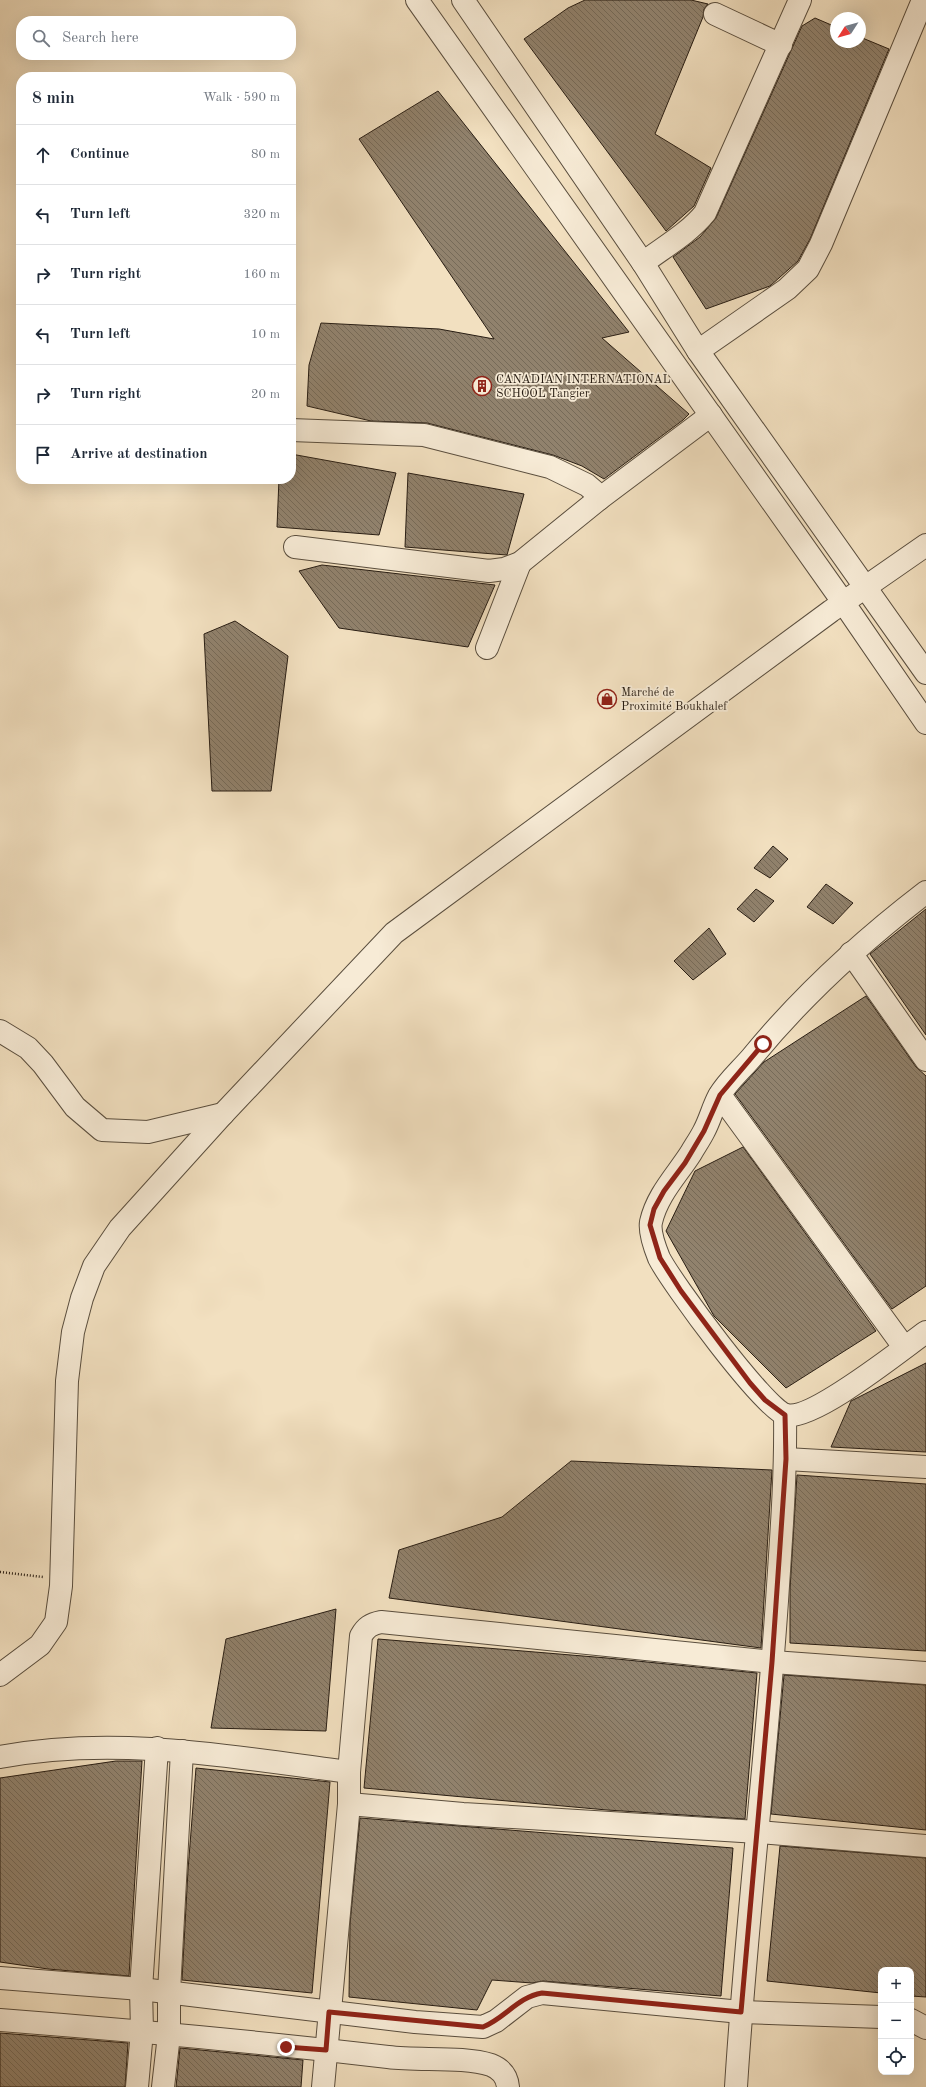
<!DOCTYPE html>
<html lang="en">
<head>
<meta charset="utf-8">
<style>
	:root { --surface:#fff; --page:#f2f2f3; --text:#1f2937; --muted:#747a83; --line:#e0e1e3 }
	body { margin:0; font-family:"Old Standard TT",serif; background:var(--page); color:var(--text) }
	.controls { position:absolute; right:12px; bottom:12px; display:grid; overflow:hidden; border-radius:8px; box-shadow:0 4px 16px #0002 }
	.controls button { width:36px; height:36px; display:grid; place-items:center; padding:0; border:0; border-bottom:1px solid var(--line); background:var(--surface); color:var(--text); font:20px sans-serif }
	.compass { position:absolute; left:830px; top:12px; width:36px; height:36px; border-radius:50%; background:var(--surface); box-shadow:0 4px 16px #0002; rotate:234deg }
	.stop { position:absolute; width:12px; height:12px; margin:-9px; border:3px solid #8f2418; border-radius:50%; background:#fff }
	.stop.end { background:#8f2418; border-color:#fff; box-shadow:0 1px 4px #0008 }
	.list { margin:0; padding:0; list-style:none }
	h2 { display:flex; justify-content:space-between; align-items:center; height:52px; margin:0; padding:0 16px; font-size:17px }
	h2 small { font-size:13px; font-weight:400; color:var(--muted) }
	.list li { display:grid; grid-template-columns:26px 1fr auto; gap:12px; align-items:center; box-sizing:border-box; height:60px; padding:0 16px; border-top:1px solid var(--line) }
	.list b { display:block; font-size:15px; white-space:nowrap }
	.list em { font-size:13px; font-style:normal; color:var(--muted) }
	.icon { flex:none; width:22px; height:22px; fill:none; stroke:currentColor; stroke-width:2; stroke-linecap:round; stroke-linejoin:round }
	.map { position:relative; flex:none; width:926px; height:2087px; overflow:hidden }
	.search { position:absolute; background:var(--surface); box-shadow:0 4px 16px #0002; left:16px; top:16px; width:280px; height:44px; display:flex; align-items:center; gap:10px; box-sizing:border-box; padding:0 14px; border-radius:16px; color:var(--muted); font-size:15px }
	.panel { position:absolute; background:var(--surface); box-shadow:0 4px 16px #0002; left:16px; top:72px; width:280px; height:412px; border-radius:16px }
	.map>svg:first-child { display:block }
</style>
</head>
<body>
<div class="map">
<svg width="926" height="2087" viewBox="0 0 926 2087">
	<defs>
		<pattern id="building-back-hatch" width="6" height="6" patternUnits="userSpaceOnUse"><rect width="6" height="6" fill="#91826d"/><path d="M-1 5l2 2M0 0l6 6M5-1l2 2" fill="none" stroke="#766a58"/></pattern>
	</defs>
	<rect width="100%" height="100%" fill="#f2e0c0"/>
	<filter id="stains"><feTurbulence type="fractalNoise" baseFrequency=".005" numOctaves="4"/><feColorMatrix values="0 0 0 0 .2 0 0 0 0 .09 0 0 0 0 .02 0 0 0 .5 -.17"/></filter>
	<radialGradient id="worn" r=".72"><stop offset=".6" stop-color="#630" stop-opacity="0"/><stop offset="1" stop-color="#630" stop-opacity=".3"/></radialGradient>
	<!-- building -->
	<g fill="url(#building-back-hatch)" stroke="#281d13">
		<polygon points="585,0 691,0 708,4 704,9 703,17 655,134 711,168 694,206 666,231 524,39 568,8"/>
		<polygon points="815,18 836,27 836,42 860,42 860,37 889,49 810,239 798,261 770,286 706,309 673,257 700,237 716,218 802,26"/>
		<polygon points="438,91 629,332 602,338 689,414 683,420 604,479 582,466 553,455 427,423 371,421 307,406 309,365 321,323 439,329 494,339 359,139"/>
		<polygon points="291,454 396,473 379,535 277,527 279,479 291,479"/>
		<polygon points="408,473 524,494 507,555 405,547"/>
		<polygon points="322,565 495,585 468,647 339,628 299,571"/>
		<polygon points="235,621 288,656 271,791 212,791 204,634"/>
		<polygon points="773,846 788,859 770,878 754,868"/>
		<polygon points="826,884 853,903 833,924 807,907"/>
		<polygon points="756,889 774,901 754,922 737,909"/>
		<polygon points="926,909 926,1035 870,954"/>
		<polygon points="709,928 726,954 693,980 674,961"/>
		<polygon points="866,996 916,1067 926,1076 926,1286 892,1309 735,1094 764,1062"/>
		<polygon points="743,1147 876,1331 786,1388 714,1316 666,1231 695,1171"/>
		<polygon points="926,1363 926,1452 831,1447 851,1401"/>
		<polygon points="571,1461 772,1470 761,1648 389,1598 399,1550 502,1517"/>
		<polygon points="797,1475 926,1484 926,1651 790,1643 790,1589"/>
		<polygon points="336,1609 326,1731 211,1728 226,1639"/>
		<polygon points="378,1639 607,1658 757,1673 745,1819 607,1810 364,1788"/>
		<polygon points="784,1675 926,1685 926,1830 771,1814"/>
		<polygon points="116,1761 142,1761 129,1976 48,1969 0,1962 0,1778"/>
		<polygon points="196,1768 330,1782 312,1993 182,1980 188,1870"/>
		<polygon points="360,1818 733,1848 721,1996 543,1981 532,1983 492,1980 477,2010 349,1997 350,1924"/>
		<polygon points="780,1846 926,1858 926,1997 911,1996 911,1970 881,1970 881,1993 767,1981"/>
		<polygon points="0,2033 128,2043 125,2087 0,2087"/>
		<polygon points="180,2048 303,2060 301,2087 176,2087"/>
	</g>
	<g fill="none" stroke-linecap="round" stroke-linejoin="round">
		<!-- minor casing -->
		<g stroke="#5a4e3e" stroke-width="24">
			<g id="minor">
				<polyline points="417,0 843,602 926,723"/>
				<polyline points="463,0 643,263 698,351 926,673"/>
				<polyline points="715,14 781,45"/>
				<path d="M643 263C664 247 689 233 705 213L800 0"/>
				<polyline points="698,351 787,289 808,269 821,244 923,0"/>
				<polyline points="291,430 424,435 550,467 587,485 594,491 599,499"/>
				<polyline points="295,547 489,571 504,569 520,563 599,499 711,415"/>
				<polyline points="487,648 520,563"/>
				<path d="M926 892C862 941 803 995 752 1057 741 1070 727 1082 719 1096 713 1107 710 1120 704 1131 700 1139 695 1146 691 1153 677 1175 657 1195 651 1222 649 1232 655 1248 659 1258 671 1282 765 1410 786 1415 813 1421 902 1349 926 1332"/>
				<polyline points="851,953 926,1060"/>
				<polyline points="0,1031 28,1048 43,1064 75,1107 102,1130 148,1132 223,1114"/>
				<polyline points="720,1095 904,1347"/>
				<polyline points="786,1459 926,1467"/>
				<polyline points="0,1675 40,1645 56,1622 61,1586 67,1381 73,1332 82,1298 94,1266 120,1228 223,1114 394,933 831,611 926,545"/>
				<path d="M0 1757C117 1735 233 1757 349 1772"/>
				<polyline points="349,1804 463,1814 758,1832 926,1846"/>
				<polyline points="0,1978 141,1989 415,2022 483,2027 496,2021 527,1997 542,1993 741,2012 881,2017"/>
				<path d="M0 2020C130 2030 259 2042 388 2057 419 2061 463 2056 491 2065 501 2069 507 2076 508 2087"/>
				<polyline points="911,2020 926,2028"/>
				<polyline points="137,2087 142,2031 141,1989 157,1748"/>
				<polyline points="163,2087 169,2035 169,1992 182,1751"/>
				<path d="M323 2087 349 1804V1772L361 1636C366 1627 371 1624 381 1622L773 1662 926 1673"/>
				<path d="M736 2087C746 1925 766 1763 777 1601 781 1539 786 1477 785 1415"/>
			</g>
		</g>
		<!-- path -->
		<polyline stroke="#281d13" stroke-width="2.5" stroke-dasharray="1 2" stroke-linecap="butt" points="0,1572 43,1577"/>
		<!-- minor -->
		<use href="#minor" stroke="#f7ebd6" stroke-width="22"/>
	</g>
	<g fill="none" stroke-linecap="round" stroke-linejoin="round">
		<!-- route -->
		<path stroke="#8f2418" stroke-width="5" d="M286 2047 326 2050 329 2012 483 2027C505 2018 518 1997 542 1993L741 2012 772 1662 786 1459 785 1415 765 1400 750 1383 681 1291 660 1258 650 1225 654 1209 664 1191 685 1163 704 1131 720 1095 763 1044"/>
	</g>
	<!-- icons -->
	<defs>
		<g id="building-ring" transform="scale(1)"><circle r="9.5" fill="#f7ebd6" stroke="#8f2418" stroke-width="1.5"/><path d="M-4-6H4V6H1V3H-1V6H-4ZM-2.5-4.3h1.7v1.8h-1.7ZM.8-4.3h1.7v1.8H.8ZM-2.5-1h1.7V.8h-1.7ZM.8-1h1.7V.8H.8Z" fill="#8f2418"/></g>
		<g id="shop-ring" transform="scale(1)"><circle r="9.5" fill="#f7ebd6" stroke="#8f2418" stroke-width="1.5"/><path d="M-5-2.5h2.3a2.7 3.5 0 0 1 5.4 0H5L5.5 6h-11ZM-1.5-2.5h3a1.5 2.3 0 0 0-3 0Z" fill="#8f2418"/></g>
	</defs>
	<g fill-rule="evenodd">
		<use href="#building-ring" x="482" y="386"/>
		<use href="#shop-ring" x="607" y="699"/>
	</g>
	<g text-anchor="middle" stroke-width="3.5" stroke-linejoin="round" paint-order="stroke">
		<!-- poi labels -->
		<g font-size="12" fill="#281d13" stroke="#f7ebd6" text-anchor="start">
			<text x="496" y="383">CANADIAN INTERNATIONAL<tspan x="496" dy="14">SCHOOL Tangier</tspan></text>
			<text x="621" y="696">Marché de<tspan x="621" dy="14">Proximité Boukhalef</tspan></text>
		</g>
	</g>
	<rect width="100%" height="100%" filter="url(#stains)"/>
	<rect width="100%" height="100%" fill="url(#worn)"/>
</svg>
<div class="controls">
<button>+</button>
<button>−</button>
<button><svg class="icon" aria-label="locate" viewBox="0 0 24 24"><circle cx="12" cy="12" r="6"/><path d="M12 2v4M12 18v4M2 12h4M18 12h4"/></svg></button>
</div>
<svg class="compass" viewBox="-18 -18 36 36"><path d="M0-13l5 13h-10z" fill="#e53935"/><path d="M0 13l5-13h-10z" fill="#747a83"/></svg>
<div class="stop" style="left:763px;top:1044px"></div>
<div class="stop end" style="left:286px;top:2047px"></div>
<div class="search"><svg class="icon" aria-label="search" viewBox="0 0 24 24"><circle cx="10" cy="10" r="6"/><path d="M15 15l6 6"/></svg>Search here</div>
<section class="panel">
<h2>8 min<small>Walk · 590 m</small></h2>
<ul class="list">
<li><svg class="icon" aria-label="ahead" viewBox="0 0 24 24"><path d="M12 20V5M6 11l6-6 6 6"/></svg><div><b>Continue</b></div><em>80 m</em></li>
<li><svg class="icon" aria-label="left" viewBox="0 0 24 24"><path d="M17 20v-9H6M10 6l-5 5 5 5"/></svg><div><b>Turn left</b></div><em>320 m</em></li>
<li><svg class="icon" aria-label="right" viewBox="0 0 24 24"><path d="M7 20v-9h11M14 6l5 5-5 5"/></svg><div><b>Turn right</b></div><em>160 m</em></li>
<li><svg class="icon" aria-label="left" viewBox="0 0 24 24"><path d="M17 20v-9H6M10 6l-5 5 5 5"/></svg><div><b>Turn left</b></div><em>10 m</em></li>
<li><svg class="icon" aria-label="right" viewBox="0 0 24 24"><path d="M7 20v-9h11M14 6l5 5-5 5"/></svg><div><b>Turn right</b></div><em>20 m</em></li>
<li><svg class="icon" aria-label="arrive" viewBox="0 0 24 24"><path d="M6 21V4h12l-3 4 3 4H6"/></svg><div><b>Arrive at destination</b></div></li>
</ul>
</section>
</div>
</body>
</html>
